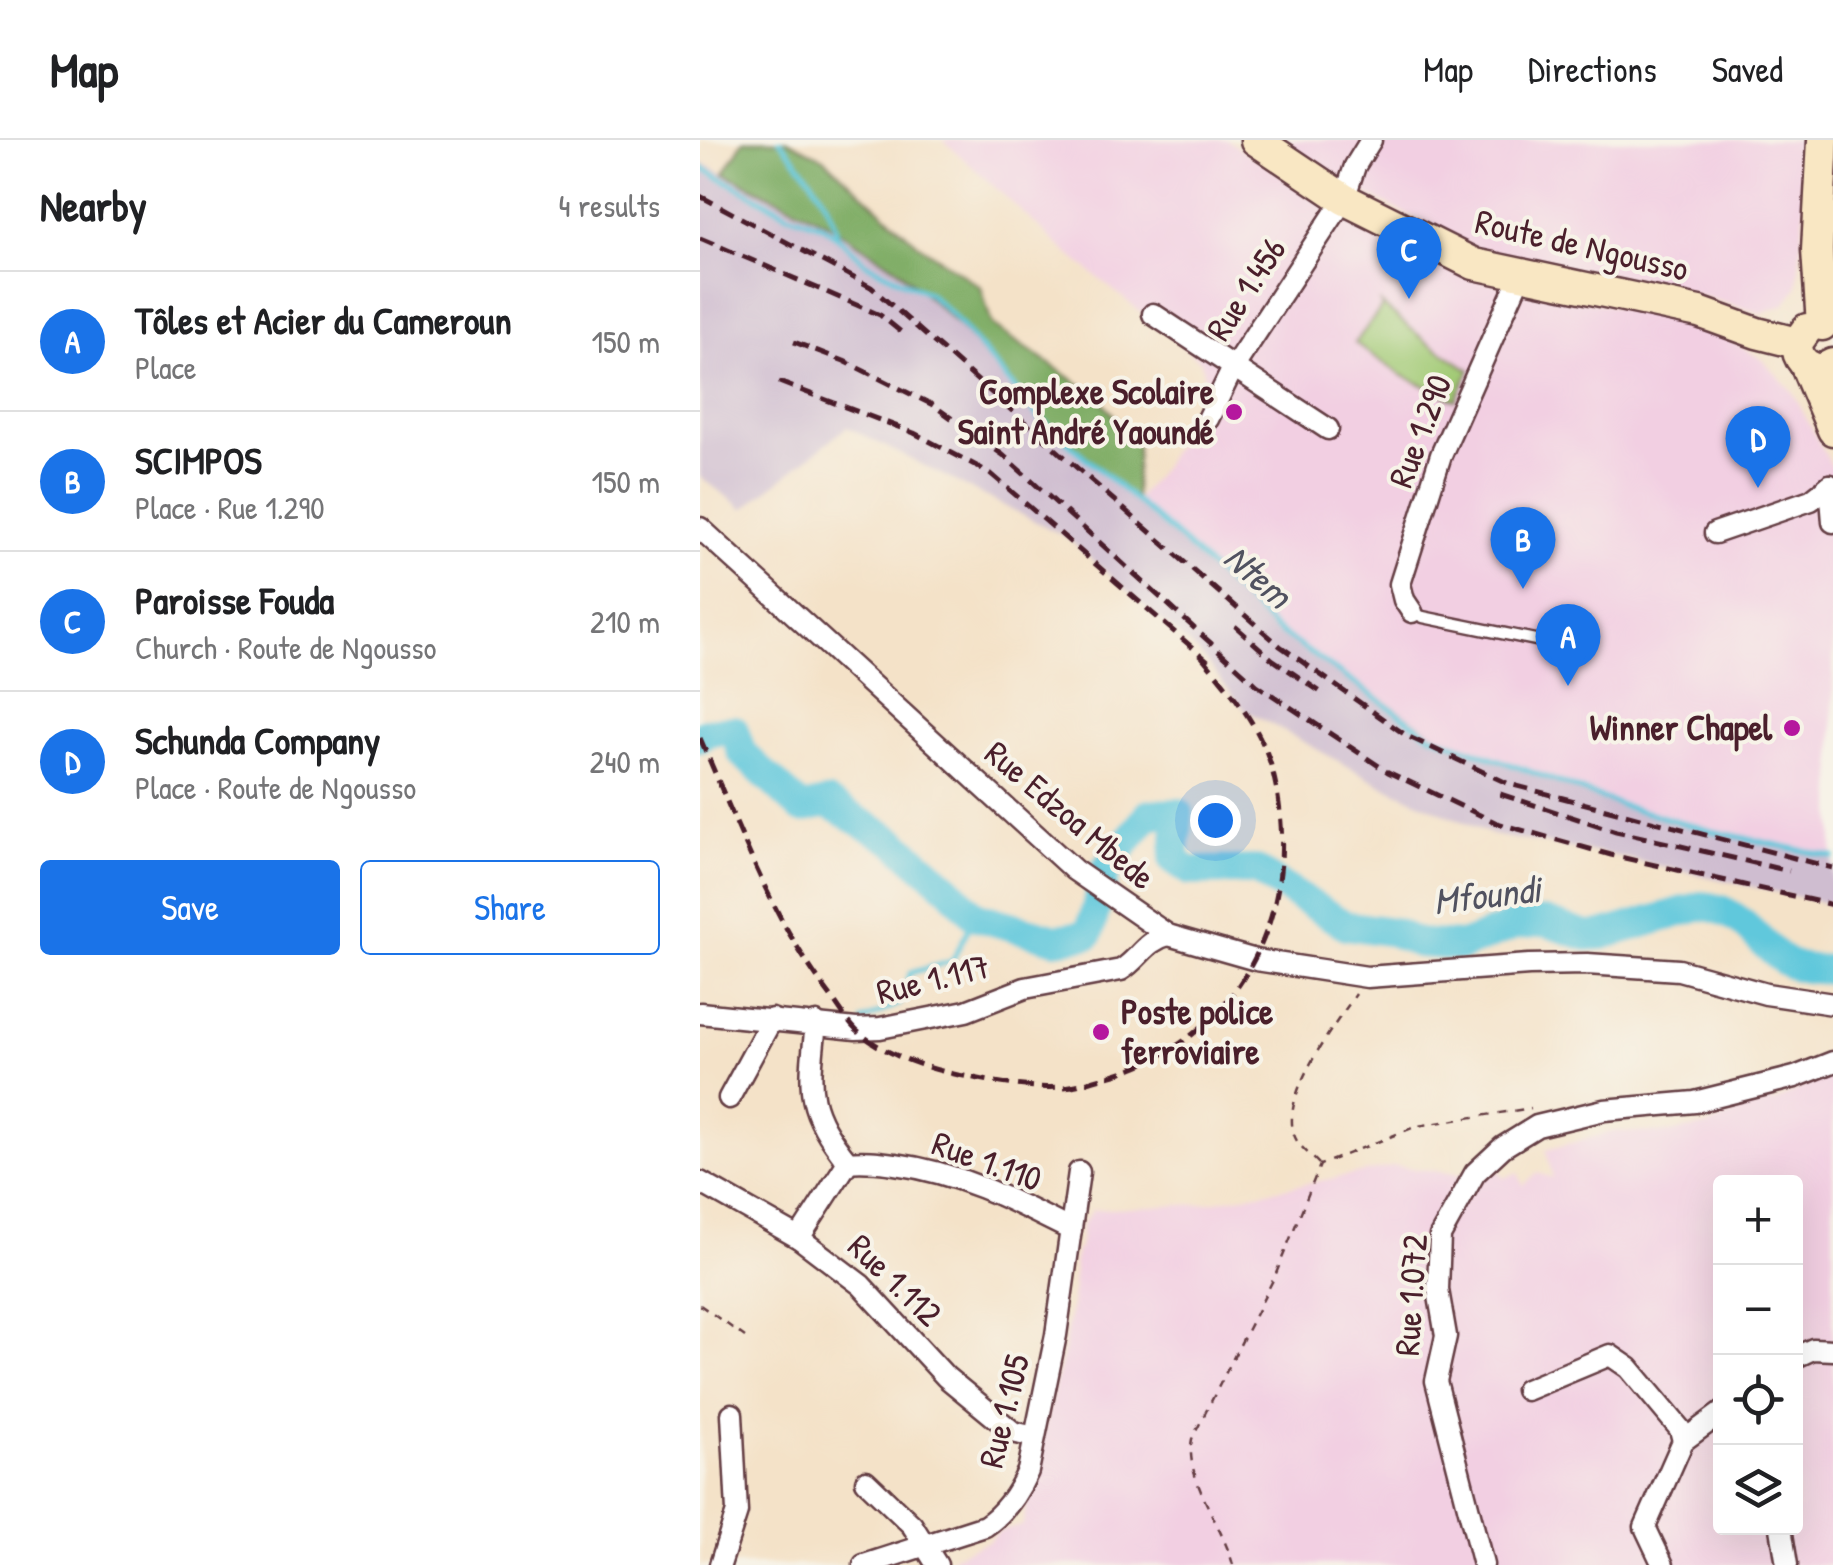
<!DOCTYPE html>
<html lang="en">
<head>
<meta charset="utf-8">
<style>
	:root { --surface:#fff; --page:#f6f6f6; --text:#202124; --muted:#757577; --line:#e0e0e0; --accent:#1a73e8 }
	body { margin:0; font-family:"Patrick Hand",sans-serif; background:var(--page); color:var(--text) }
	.controls { position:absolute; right:30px; bottom:30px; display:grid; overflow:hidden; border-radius:10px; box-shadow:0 10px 40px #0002 }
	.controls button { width:90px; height:90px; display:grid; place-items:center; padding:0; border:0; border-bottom:2px solid var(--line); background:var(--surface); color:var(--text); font:50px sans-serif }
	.you { position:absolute; left:515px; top:680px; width:35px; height:35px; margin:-25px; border:8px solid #fff; border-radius:50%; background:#1a73e8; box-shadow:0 0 0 15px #1a73e833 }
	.badge { display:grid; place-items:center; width:65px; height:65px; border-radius:50%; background:var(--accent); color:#fff; font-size:32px; font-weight:700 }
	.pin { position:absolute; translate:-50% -82px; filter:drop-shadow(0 2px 5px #0008) }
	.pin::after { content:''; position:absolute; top:52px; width:35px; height:30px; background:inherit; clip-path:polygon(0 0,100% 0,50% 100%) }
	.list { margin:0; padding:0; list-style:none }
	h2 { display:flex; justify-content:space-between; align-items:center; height:130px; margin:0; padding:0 40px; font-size:42px }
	h2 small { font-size:32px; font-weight:400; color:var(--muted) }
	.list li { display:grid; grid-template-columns:65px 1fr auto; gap:30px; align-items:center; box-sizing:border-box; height:140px; padding:0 40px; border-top:2px solid var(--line) }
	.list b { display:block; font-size:38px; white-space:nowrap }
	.list p { margin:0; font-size:32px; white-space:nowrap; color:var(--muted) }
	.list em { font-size:32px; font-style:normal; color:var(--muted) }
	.actions { display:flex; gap:20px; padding:30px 40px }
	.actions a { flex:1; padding:22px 0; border:2px solid var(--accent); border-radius:10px; text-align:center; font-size:35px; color:var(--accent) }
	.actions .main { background:var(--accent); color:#fff }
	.icon { flex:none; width:55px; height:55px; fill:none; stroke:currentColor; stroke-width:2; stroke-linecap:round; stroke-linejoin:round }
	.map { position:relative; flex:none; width:1133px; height:1425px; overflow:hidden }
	header { display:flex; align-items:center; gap:60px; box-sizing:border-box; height:140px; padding:0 50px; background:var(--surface); border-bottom:2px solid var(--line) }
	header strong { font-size:48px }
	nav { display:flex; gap:55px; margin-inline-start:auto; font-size:35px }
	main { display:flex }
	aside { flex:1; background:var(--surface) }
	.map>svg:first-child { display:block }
</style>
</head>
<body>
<header>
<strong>Map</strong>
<nav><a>Map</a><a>Directions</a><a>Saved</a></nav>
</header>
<main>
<aside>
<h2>Nearby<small>4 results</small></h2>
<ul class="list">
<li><span class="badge">A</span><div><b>Tôles et Acier du Cameroun</b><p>Place</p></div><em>150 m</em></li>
<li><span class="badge">B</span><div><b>SCIMPOS</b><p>Place · Rue 1.290</p></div><em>150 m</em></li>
<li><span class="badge">C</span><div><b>Paroisse Fouda</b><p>Church · Route de Ngousso</p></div><em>210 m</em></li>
<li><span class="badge">D</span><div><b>Schunda Company</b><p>Place · Route de Ngousso</p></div><em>240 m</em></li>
</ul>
<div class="actions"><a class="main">Save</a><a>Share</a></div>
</aside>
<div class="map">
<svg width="1133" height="1425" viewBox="0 0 1133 1425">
	<rect width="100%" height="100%" fill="#f7f3e8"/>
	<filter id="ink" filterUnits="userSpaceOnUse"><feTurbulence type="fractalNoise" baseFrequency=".01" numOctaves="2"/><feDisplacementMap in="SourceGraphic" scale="20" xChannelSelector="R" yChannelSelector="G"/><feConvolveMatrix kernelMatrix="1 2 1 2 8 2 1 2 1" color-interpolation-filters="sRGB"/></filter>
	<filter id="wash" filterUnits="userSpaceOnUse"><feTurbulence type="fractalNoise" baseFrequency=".0048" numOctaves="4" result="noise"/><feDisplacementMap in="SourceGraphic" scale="40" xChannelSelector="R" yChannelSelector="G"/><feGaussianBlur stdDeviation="2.25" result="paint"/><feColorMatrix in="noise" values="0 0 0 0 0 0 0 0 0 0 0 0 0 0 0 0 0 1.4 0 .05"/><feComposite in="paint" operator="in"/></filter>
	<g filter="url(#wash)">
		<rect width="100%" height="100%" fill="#f4e2c8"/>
		<!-- built -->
		<g fill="#f2cfe2" fill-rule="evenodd">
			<polygon points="243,0 527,0 632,67 783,141 968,177 1029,199 1063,220 1092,251 1133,329 1133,717 1012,691 920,665 757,607 570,485 435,361 459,332 507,254 501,221 365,111"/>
			<polygon points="576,0 1111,0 1097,148 1084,165 1061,173 940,139 815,123 777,109 640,41"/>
			<path d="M1133 931V1425H247L255 1415 289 1401 299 1391 323 1385 329 1348 364 1209 374 1147 372 1145 376 1110 379 1109 382 1085 392 1070 502 1064 696 1026 779 1037 800 1031 803 1038 818 1033 823 1045 837 1033 853 1038 846 1010 915 991 967 993 1008 986 1066 958 1073 963ZM1021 1042H1096V1388H1021Z"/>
		</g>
		<!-- industrial -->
		<polygon fill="#cfbdd0" points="0,22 125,82 198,129 257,184 342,280 473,394 570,485 757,607 920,665 1012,691 1133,717 1133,765 911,715 792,695 682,645 545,570 498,512 366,397 147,287 44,369 0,337"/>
		<!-- green -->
		<polygon fill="#a2ca76" stroke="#767450" stroke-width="2.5" points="681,164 727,202 770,230 756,260 701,235 655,203 682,167"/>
		<!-- forest -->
		<polygon fill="#81ae67" stroke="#666649" stroke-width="2.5" points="44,0 87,0 124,18 218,104 281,147 292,185 400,258 437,305 435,361 342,280 257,184 198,129 125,82 24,33"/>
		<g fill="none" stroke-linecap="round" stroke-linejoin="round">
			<!-- stream -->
			<g stroke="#60c8dc" stroke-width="5">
				<path d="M80 0C101 26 134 62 137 96L167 124 228 153 251 174 342 280 474 394 575 489 729 594 920 665 1012 691 1133 717"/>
				<polyline points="0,27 88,74 121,85 135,95"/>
				<polyline points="163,881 199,864 210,833 252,821 275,776"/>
			</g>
			<!-- river -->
			<path stroke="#60c8dc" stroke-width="30" d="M0 598 8 592 34 590 42 613 102 669 128 663 195 702 249 748 275 776 356 799 389 794 407 727 449 674 479 673 474 720 490 731 555 730 645 785 693 792 718 803 762 806 815 785 845 782 887 796 902 795 1002 766C1042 768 1055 802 1086 822 1099 830 1118 829 1133 830"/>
		</g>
	</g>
	<g filter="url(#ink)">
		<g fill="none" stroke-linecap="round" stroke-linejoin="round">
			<!-- service casing -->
			<g stroke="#643c43" stroke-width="15">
				<polyline id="service" points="712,472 723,477 865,506"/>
			</g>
			<!-- minor casing -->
			<g stroke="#643c43" stroke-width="25">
				<g id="minor">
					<polyline points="453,174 628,289"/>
					<polyline points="508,279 533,228 644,59 655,26 671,0"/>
					<polyline points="1130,345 1133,382"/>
					<polyline points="0,388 374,730 468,795 556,820 667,837 829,825 887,824 979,830 1066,854 1133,864"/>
					<polyline points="1015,393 1111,360 1130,345"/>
					<polyline points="712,472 704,460 700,444 741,315 820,136"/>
					<path d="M0 873 156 889 180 888 266 871 325 848 421 830C439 819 445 801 468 795"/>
					<path d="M116 883C109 950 104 966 148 1022 164 1020 179 1022 195 1024 261 1033 312 1060 371 1090"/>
					<polyline points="29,958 72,879"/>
					<polyline points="0,1042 99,1098 161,1145 246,1237 313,1292 334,1297"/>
					<polyline points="99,1098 148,1022"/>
					<polyline points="1096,1217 1113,1209 1133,1210"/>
					<polyline points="826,1250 910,1215 929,1228 980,1289 983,1301 945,1387 963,1425"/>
					<polyline points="983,1301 1021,1273"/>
					<polyline points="166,1341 212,1385 237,1425"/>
					<polyline points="1081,1388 1087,1425"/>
					<polyline points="20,1425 37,1372 32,1274"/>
					<path d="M164 1425 285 1386C305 1373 318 1353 328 1331L356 1195 379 1032"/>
					<polyline points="783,1425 736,1241 746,1196 738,1150 740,1096 775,1033 803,1007 837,986 904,970 995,962 1095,937 1133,922"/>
				</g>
			</g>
			<!-- secondary casing -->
			<g stroke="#643c43" stroke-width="35">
				<g id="secondary">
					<polyline points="556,0 644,59 774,124 999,172 1057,193 1097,203"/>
					<polyline points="1122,185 1117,110 1123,0"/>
					<path d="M1107 189 1097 203C1097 219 1105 227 1121 230L1133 224"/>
					<polyline points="1105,224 1133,290"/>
				</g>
			</g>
			<!-- path -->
			<g stroke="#643c43" stroke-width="2.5" stroke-dasharray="8 8" stroke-linecap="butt">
				<path d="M619 1024C613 1017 602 1009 597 1001 574 962 635 885 656 854"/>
				<polyline points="0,1165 45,1197"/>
				<path d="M533 1425C522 1383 484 1339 492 1299L575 1136 620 1025 717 986 831 968"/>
			</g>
			<!-- service -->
			<use href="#service" stroke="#fff" stroke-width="10"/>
			<!-- minor -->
			<use href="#minor" stroke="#fff" stroke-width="20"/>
			<!-- secondary -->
			<use href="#secondary" stroke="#f9e7c3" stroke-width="30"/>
			<!-- rail -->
			<g stroke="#4a1f2b" stroke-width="5" stroke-dasharray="15 8" stroke-linecap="butt">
				<polyline points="0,56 171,147 580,506 707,596 809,644 1133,728"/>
				<polyline points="0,98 180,175 201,192"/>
				<polyline points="94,202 144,221 233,265 303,315 557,545 688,632 797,683 911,715 1133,765"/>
				<polyline points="79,242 214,293 290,333 508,521"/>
				<polyline points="535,486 572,519 622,553"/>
				<path d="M0 598C38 685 71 778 129 854 137 865 146 880 156 890 186 917 235 931 274 938 304 944 334 949 364 947 378 946 394 940 408 936 543 900 606 765 573 633 562 586 528 548 498 512"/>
				<polyline points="800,654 916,691 1089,731"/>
			</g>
		</g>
	</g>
	<!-- markers -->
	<g fill="#b5179e" stroke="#f7f3e8" stroke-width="4">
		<circle cx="534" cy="272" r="10"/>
		<circle cx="1092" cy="588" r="10"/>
		<circle cx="401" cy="892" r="10"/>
	</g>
	<g text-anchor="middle" stroke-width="8" stroke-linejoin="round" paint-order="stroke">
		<!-- street labels -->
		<g font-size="35" fill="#4a1f2b" stroke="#f7f3e8">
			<text transform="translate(882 105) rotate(13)" y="12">Route de Ngousso</text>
			<text transform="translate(546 149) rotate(-57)" y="12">Rue 1.456</text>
			<text transform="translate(720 291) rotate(-69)" y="12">Rue 1.290</text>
			<text transform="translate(370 675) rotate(40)" y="12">Rue Edzoa Mbede</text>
			<text transform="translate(233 839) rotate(-14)" y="12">Rue 1.117</text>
			<text transform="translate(287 1021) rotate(20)" y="12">Rue 1.110</text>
			<text transform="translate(195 1140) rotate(44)" y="12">Rue 1.112</text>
			<text transform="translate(711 1155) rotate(-86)" y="12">Rue 1.072</text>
			<text transform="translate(304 1271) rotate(-76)" y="12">Rue 1.105</text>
		</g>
		<!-- poi labels -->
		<g font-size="35" font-weight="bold" fill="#4a1f2b" stroke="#f7f3e8" text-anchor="end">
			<text x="514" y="264">Complexe Scolaire<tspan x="514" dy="40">Saint André Yaoundé</tspan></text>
			<text x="1072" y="600">Winner Chapel</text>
			<text x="421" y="884" text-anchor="start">Poste police<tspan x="421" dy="40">ferroviaire</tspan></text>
		</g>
		<!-- water labels -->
		<g font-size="38" font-style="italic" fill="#515260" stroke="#f7f3e8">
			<text transform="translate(558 436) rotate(41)" y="13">Ntem</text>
			<text transform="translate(787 755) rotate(-7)" y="13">Mfoundi</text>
		</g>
	</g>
</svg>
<div class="controls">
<button>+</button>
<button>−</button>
<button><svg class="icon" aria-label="locate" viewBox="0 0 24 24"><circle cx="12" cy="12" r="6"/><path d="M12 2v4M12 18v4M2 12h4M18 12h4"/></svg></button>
<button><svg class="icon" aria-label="layers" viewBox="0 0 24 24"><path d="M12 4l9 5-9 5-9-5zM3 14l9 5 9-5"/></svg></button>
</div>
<div class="you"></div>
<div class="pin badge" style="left:868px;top:546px">A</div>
<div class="pin badge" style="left:823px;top:449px">B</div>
<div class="pin badge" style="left:709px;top:159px">C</div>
<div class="pin badge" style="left:1058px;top:348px">D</div>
</div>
</main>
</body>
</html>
